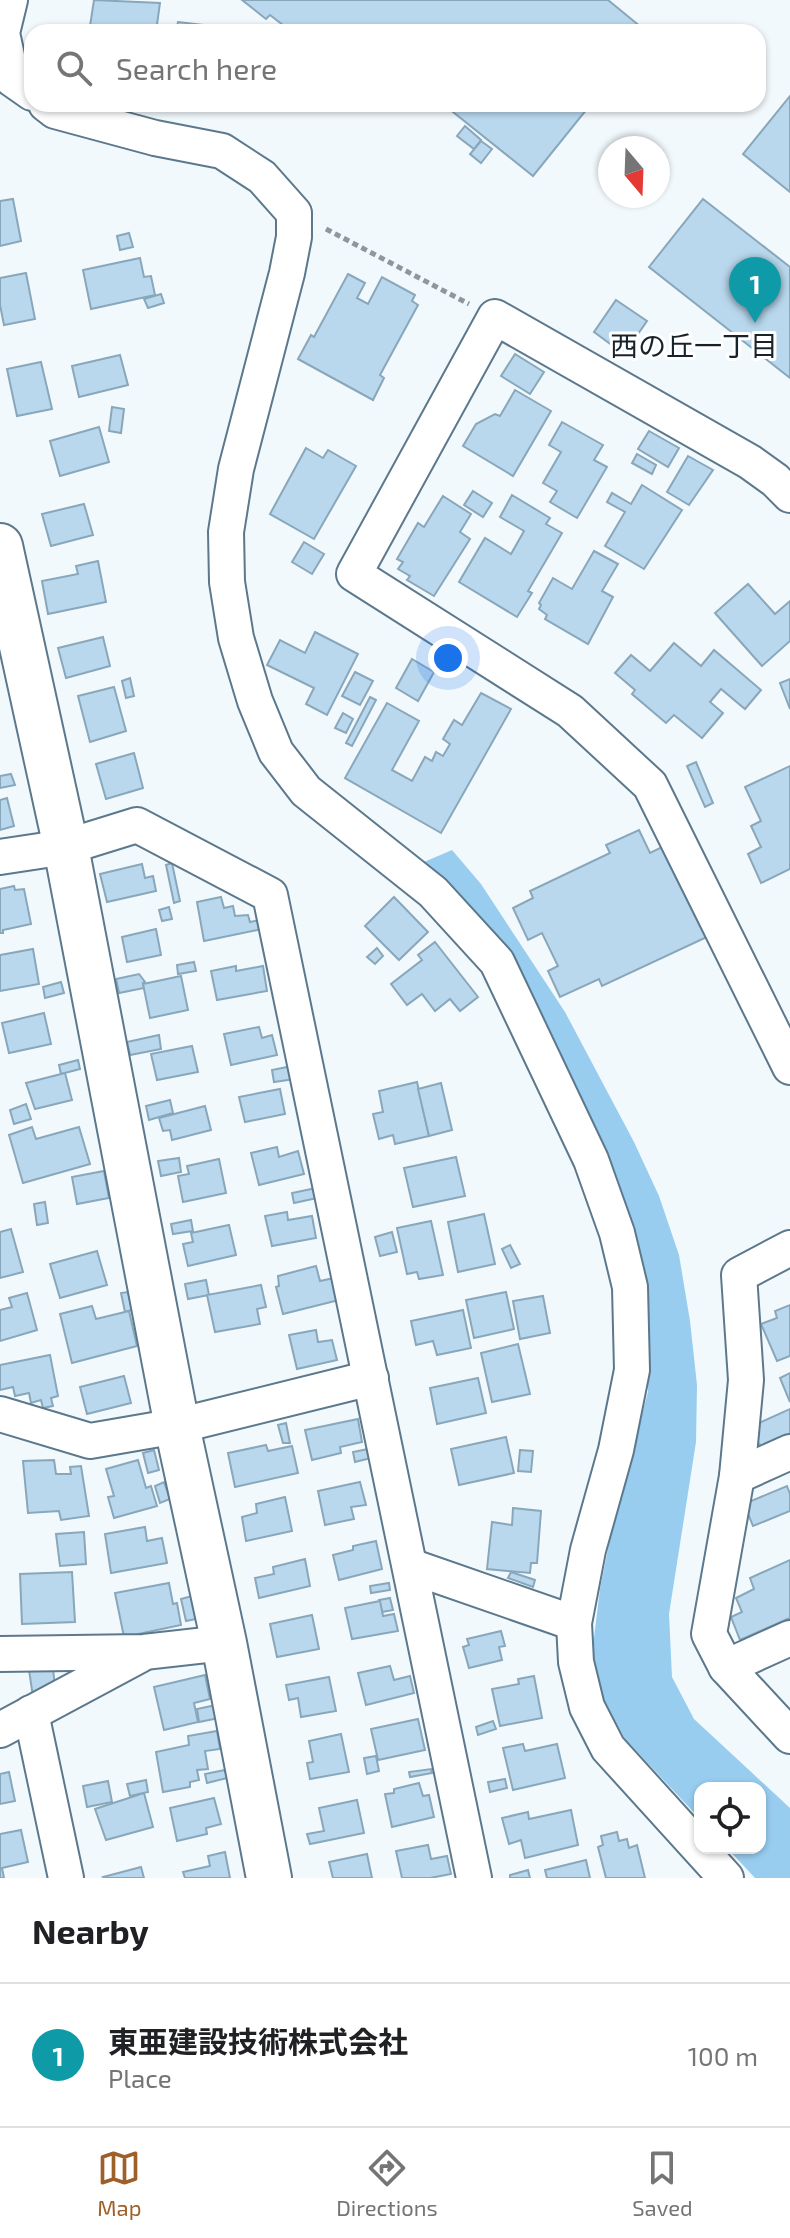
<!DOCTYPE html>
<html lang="en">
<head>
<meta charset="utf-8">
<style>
	:root { --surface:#fff; --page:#f6f6f6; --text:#202124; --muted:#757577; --line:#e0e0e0; --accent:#9f5f28 }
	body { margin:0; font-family:"Exo 2","Noto Sans JP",sans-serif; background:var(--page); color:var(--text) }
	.controls { position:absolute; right:24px; bottom:24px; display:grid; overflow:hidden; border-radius:16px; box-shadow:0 2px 6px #0004 }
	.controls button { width:72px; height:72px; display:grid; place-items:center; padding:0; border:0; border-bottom:2px solid var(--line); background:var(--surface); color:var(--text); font:40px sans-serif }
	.compass { position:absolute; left:598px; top:136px; width:72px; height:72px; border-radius:50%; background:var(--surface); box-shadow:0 2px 6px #0004; rotate:161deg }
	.you { position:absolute; left:448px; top:658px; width:28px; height:28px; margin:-20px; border:6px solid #fff; border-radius:50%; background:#1a73e8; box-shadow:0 0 0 12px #1a73e833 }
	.badge { display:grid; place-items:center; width:52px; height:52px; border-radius:50%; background:var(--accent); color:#fff; font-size:26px; font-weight:700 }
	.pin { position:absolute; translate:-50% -66px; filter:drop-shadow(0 2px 4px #0008) }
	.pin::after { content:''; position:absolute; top:42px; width:28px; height:24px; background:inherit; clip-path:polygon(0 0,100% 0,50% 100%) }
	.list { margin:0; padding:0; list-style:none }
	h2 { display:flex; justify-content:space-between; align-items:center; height:104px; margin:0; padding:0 32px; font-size:34px }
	h2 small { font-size:26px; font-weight:400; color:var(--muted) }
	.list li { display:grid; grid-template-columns:52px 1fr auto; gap:24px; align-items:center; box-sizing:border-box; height:144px; padding:0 32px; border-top:2px solid var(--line) }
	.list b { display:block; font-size:30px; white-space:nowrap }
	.list p { margin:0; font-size:26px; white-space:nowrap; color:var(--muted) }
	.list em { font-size:26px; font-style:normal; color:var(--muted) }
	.icon { flex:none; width:44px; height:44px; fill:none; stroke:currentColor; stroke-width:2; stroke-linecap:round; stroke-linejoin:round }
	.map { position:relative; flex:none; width:790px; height:1878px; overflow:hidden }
	.search { position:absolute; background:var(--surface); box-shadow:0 2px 6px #0004; left:24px; right:24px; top:24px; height:88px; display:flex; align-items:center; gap:20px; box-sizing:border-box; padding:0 28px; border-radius:24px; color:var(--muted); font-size:30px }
	.sheet { height:248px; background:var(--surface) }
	nav { display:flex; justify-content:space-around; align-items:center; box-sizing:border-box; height:112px; border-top:2px solid var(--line); background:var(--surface); font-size:22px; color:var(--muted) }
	nav a { display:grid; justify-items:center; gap:4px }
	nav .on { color:var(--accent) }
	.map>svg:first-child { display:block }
</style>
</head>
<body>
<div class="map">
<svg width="790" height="1878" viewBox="0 0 790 1878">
	<rect width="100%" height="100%" fill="#f2f9fd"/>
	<!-- green -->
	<polygon fill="#98cdf0" points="452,850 481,884 565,1012 634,1142 659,1196 679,1255 690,1321 697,1385 696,1442 669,1614 672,1677 694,1719 790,1808 790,1878 755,1878 727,1848 760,1848 760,1788 700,1788 700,1819 625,1739 604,1699 591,1662 600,1589 614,1519 648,1392 649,1333 644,1269 602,1143 511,953 424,862"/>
	<!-- building -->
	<g fill="#b9d8ee" stroke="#89a7bb" stroke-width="2">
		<polygon points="94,0 160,3 156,32 132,32 90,26"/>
		<polygon points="242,0 608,0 647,32 292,32 270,15 266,19"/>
		<polygon points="178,22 213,26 212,32 176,32"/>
		<polygon points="790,96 790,192 743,154"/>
		<polygon points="443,104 591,104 533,176"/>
		<polygon points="465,126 481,140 474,149 457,136"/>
		<polygon points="481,141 492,149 481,163 470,154"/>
		<polygon points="13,199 21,241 0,246 0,201"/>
		<polygon points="703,199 790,267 790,378 649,267"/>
		<polygon points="129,233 133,247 120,250 117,236"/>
		<polygon points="140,258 144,277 151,276 155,295 91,309 83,270"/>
		<polygon points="26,273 35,319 4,325 0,305 0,278"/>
		<polygon points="348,274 365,283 357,298 368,304 382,277 415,295 412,301 418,305 380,375 384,378 373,400 298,359 311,335 314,337"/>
		<polygon points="161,294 164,303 148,308 144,299"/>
		<polygon points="616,300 647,321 624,354 594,332"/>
		<polygon points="515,354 544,372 530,394 501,376"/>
		<polygon points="120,355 128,385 79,397 72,366"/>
		<polygon points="41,362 52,409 17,416 7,369"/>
		<polygon points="515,390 551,411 513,476 463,446 476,424 495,414 500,416"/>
		<polygon points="112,407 124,409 121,433 109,431"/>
		<polygon points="562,422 603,445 594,460 607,467 577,518 550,502 557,491 543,483 561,452 549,445"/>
		<polygon points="99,427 109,462 60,476 50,441"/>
		<polygon points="649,431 679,448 668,467 638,449"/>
		<polygon points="306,448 323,458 328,450 356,466 314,539 270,514"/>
		<polygon points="637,454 656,465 652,474 632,463"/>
		<polygon points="688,456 713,470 689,505 667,492"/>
		<polygon points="642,485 682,510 644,569 605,546 625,512 607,502 612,493 631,504"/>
		<polygon points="473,491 492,503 483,517 464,505"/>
		<polygon points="512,495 550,518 546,524 562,533 528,591 532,593 517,617 459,582 485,538 511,554 524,531 500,517"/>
		<polygon points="443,496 471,514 460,532 470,539 434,596 407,580 410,576 398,569 403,562 397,559 418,523 424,527"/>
		<polygon points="84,504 93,535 51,546 42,514"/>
		<polygon points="304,542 324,554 312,574 292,562"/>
		<polygon points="594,551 618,564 602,591 613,597 588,644 545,619 547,615 539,609 541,605 539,603 553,578 572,589"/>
		<polygon points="98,561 106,602 48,614 42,581 78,574 76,566"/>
		<polygon points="748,584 775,614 790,601 790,641 762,666 715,613"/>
		<polygon points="315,632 358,654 327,715 306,704 314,688 267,665 280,640 305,653"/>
		<polygon points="103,637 110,666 66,678 58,648"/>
		<polygon points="674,643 701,666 714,650 761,690 745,709 721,689 710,702 723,713 702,738 674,715 666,723 632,694 635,690 615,673 631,655 650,671"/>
		<polygon points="412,659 434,672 418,701 396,688"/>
		<polygon points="355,672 373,681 360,705 342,696"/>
		<polygon points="130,678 134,696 126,698 122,681"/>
		<polygon points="790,679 790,709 780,683"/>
		<polygon points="114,687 126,731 90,742 78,696"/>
		<polygon points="481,693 511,709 441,833 345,778 387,703 419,721 392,770 412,781 425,757 432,761 436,752 443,756 450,744 443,739 454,720 462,725"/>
		<polygon points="370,697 376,700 352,746 346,743"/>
		<polygon points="343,713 353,719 346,733 335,728"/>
		<polygon points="134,753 143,788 106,799 96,764"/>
		<polygon points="696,762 713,803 705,807 687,766"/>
		<polygon points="790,766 790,869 761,883 748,854 761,847 751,826 761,821 745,787"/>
		<polygon points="11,774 15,785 0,788 0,776"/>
		<polygon points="7,798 14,826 0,830 0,800"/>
		<polygon points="639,830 650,853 666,845 709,936 602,986 599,979 560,997 548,971 558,966 542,933 528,940 513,908 533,898 530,891 610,853 606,845"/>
		<polygon points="172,863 180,901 174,903 166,865"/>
		<polygon points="142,864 145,878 153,876 156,891 107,902 100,874"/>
		<polygon points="14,886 15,890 24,889 31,924 3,930 3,933 0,933 0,889"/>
		<polygon points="221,897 224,908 233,906 235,916 248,915 250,922 260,920 262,929 204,941 197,902"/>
		<polygon points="394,897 428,932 399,960 365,926"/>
		<polygon points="169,907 172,919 162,921 159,910"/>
		<polygon points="156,929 161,955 127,962 122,937"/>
		<polygon points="435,942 478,997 460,1011 450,999 435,1011 422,994 407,1005 391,984 422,960 418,955"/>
		<polygon points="377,948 383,956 375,964 367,957"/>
		<polygon points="33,949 39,984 0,991 0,955"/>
		<polygon points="194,962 196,971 178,974 177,965"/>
		<polygon points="236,966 236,971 263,966 267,991 217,1000 211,971"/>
		<polygon points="139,974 145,982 143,983 144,988 119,993 116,979"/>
		<polygon points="181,976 188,1010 150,1018 143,984"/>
		<polygon points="61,982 64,993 45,998 43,987"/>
		<polygon points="44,1013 51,1044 9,1053 2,1023"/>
		<polygon points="259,1027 262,1038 272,1035 277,1055 231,1065 224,1034"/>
		<polygon points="159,1035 161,1049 130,1055 127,1042"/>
		<polygon points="192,1046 198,1072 157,1080 151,1054"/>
		<polygon points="78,1060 80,1069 61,1074 59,1065"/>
		<polygon points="292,1066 295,1079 274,1082 272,1070"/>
		<polygon points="65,1073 72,1100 35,1109 26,1083"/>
		<polygon points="417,1082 429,1136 395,1144 393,1135 379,1139 373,1114 383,1112 379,1091"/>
		<polygon points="441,1083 452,1130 429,1136 418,1089"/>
		<polygon points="280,1089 285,1114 245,1122 239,1097"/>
		<polygon points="170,1100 173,1113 149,1120 146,1106"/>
		<polygon points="26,1104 31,1119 14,1124 10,1110"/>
		<polygon points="205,1106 211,1130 172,1140 170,1130 163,1131 159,1118"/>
		<polygon points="32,1127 36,1139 79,1127 90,1164 23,1183 9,1135"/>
		<polygon points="277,1147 279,1157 298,1151 304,1174 259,1185 251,1153"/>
		<polygon points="456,1157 465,1196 413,1207 404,1168"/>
		<polygon points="179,1158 181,1172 161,1176 158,1161"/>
		<polygon points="219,1159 226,1193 183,1202 178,1176 189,1174 187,1166"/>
		<polygon points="104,1171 109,1198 77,1204 72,1177"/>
		<polygon points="321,1187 322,1197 294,1203 292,1193"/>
		<polygon points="45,1202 48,1223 37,1225 34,1204"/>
		<polygon points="287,1212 288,1220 312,1216 316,1238 272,1246 265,1216"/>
		<polygon points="484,1214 495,1264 458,1272 448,1222"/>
		<polygon points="191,1220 193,1231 173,1234 171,1224"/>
		<polygon points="431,1221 443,1275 419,1279 417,1272 407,1274 397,1228"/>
		<polygon points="229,1225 236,1255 188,1266 183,1244 193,1242 191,1233"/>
		<polygon points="11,1229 23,1272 0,1278 0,1232"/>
		<polygon points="392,1232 397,1252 380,1256 375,1237"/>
		<polygon points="510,1245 520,1264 511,1268 502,1249"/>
		<polygon points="97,1251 107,1285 60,1298 50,1264"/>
		<polygon points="316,1266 320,1281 334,1278 339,1300 283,1314 276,1287 279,1286 278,1276"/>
		<polygon points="206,1280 209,1295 188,1299 185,1284"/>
		<polygon points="261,1285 266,1307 257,1309 260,1324 215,1332 207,1295"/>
		<polygon points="128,1292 132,1310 125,1312 121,1293"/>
		<polygon points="506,1292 514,1329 474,1338 466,1300"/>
		<polygon points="27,1293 37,1330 0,1341 0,1310 12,1307 9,1298"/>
		<polygon points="543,1296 550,1333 520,1339 513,1301"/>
		<polygon points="790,1305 790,1356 777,1361 761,1324 777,1318 775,1311"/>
		<polygon points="92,1306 96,1319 129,1311 137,1346 72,1363 60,1314"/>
		<polygon points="463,1310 471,1348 437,1355 433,1341 416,1345 411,1321"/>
		<polygon points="316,1330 318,1342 332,1340 337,1360 297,1369 289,1335"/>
		<polygon points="518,1344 530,1394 492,1402 481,1353"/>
		<polygon points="50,1355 58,1396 51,1398 53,1406 43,1408 41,1400 31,1403 29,1393 15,1396 13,1387 0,1390 0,1365"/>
		<polygon points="790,1373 790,1402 780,1378"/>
		<polygon points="124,1376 131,1403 87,1414 80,1387"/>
		<polygon points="478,1378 486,1413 437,1424 430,1388"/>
		<polygon points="790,1409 790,1438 765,1449 757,1442 759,1423"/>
		<polygon points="358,1419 362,1442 340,1447 341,1453 312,1460 305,1430"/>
		<polygon points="286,1423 290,1443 283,1443 278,1425"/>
		<polygon points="506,1437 514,1473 459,1485 451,1449"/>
		<polygon points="266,1445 268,1451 292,1446 298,1473 235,1487 228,1453"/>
		<polygon points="373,1448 375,1457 355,1462 353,1452"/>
		<polygon points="154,1450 159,1470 148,1473 143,1453"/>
		<polygon points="520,1450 533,1451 531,1472 518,1471"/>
		<polygon points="54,1460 56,1474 71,1474 70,1467 81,1466 89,1516 61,1520 59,1511 28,1513 23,1461"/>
		<polygon points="138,1460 146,1488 151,1486 157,1506 114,1518 108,1497 114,1496 106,1469"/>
		<polygon points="164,1482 170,1499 160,1503 155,1486"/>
		<polygon points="360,1482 366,1505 351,1507 354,1519 325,1525 318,1491"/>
		<polygon points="787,1486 790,1494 790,1511 753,1526 744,1504"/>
		<polygon points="285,1497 292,1531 246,1541 242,1517 257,1513 256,1504"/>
		<polygon points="513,1508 541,1511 537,1563 531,1563 530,1573 487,1569 492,1522 512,1525"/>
		<polygon points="145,1527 147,1541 162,1538 167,1563 111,1573 105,1534"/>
		<polygon points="84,1532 86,1564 60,1566 56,1534"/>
		<polygon points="376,1541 382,1569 339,1580 333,1555 353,1550 353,1546"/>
		<polygon points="305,1559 310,1586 259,1598 255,1578 274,1574 273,1567"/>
		<polygon points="790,1560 790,1618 740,1640 731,1617 742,1612 736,1598 754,1589 750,1578"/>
		<polygon points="72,1572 75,1622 22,1624 20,1574"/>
		<polygon points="511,1572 535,1580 533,1587 508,1578"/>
		<polygon points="169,1583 173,1604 177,1603 181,1625 124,1637 115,1593"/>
		<polygon points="389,1583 390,1590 371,1593 370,1586"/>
		<polygon points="192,1596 196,1619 186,1621 181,1599"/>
		<polygon points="390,1598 393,1610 382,1612 379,1600"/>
		<polygon points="380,1601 383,1616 394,1614 398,1631 352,1639 345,1608"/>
		<polygon points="312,1615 319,1649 277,1657 270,1624"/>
		<polygon points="501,1631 505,1646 499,1647 502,1660 469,1668 463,1647 469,1645 467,1639"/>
		<polygon points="390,1666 394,1680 410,1676 414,1693 366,1705 358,1673"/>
		<polygon points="53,1669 55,1686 33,1697 29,1670"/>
		<polygon points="205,1675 210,1699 194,1703 198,1722 164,1730 154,1687"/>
		<polygon points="534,1676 542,1718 500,1726 492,1689 519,1684 518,1679"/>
		<polygon points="329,1677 336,1711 301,1717 298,1698 289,1700 286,1685"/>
		<polygon points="216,1705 219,1718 199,1722 197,1709"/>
		<polygon points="418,1719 425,1750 378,1760 371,1729"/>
		<polygon points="493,1721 496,1729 478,1735 476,1727"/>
		<polygon points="217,1731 220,1749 205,1751 208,1769 197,1770 199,1780 190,1782 190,1787 163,1792 156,1752 189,1745 188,1736"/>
		<polygon points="341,1734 349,1772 310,1779 307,1763 313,1762 309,1741"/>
		<polygon points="523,1744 525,1751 557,1744 565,1778 513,1790 503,1748"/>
		<polygon points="376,1756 379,1771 367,1774 364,1758"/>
		<polygon points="431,1769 432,1773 410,1777 409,1772"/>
		<polygon points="225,1770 227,1778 207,1783 205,1774"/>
		<polygon points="9,1772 15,1801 0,1804 0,1774"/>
		<polygon points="505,1779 507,1788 490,1792 488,1782"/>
		<polygon points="146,1780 148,1792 130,1796 127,1784"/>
		<polygon points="108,1781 112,1802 87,1807 83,1786"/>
		<polygon points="419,1783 423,1796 429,1795 434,1817 392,1827 385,1794 394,1793 394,1789"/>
		<polygon points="144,1793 153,1827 106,1840 95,1809"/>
		<polygon points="214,1798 221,1824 206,1828 207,1834 177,1841 170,1808"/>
		<polygon points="357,1800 364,1833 310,1844 307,1834 324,1831 319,1808"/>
		<polygon points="571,1810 578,1845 525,1858 521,1840 509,1844 502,1818 528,1812 529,1819"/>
		<polygon points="21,1830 28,1862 2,1868 4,1878 0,1878 0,1834"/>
		<polygon points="617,1832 619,1841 627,1839 629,1848 637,1845 645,1878 606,1878 598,1847 603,1845 601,1836"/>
		<polygon points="428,1845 431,1859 447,1856 451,1874 430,1878 402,1878 396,1851"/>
		<polygon points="225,1852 230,1878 185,1878 183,1872 210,1866 208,1856"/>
		<polygon points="367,1854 372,1878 333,1878 329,1862"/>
		<polygon points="586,1860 590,1878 547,1878 545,1870"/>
		<polygon points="141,1867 144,1878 104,1878 103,1877"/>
		<polygon points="528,1870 530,1878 510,1878 510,1875"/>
	</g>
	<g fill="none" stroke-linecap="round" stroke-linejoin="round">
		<!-- street casing -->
		<g stroke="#5c788c" stroke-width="38">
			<g id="street">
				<polyline points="10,0 2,33 12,79 32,93"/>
				<polyline points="46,104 55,111 155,138 222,151 262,177 294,213 294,237 287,273 236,469 226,532 227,582 236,638 255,701 276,752 306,791 433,892 497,962 591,1160 617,1233 630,1287 632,1370 616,1450 588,1550 574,1623 576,1662 587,1707 608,1748 726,1878"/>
				<polyline points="790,495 775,480 750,462 495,317 354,574 570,711 650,785 790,1067"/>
				<polyline points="0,857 66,847 137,825 270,895 474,1878"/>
				<polyline points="790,1248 739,1275 746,1380 737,1476 709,1634 726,1667 790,1736"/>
				<polyline points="0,1414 90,1441 177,1426 371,1378"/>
				<polyline points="737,1476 790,1452"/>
				<polyline points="410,1566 574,1623"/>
				<polyline points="0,1654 144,1652 224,1643"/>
				<polyline points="726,1667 790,1638"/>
				<polyline points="31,1713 66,1878"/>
				<polyline points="0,1730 140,1655"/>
			</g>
		</g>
		<!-- secondary casing -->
		<g stroke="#5c788c" stroke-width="48">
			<polyline id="secondary" points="0,546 66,847 177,1426 224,1643 269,1878"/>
		</g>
		<!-- path -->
		<polyline stroke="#8d979d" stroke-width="5" stroke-dasharray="6 4" stroke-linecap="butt" points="326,229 469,304"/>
		<!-- street -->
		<use href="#street" stroke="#fff" stroke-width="34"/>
		<!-- secondary -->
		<use href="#secondary" stroke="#fff" stroke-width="44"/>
	</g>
	<g text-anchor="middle" stroke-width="6" stroke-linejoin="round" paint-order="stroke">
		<!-- neighbourhood labels -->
		<g font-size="28" fill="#17232b" stroke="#fff">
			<text x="694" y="356">西の丘一丁目</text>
		</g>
	</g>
</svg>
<div class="controls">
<button><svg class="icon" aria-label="locate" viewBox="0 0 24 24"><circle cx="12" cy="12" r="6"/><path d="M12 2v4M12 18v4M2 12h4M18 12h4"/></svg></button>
</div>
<svg class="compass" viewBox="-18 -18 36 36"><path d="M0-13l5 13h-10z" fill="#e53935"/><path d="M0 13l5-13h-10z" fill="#757577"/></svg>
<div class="you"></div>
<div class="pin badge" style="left:755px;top:323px;background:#0f9aa8">1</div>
<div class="search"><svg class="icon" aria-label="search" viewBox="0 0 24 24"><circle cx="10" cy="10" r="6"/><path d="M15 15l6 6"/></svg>Search here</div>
</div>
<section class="sheet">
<h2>Nearby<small></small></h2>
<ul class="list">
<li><span class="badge" style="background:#0f9aa8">1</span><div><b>東亜建設技術株式会社</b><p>Place</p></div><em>100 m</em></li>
</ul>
</section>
<nav>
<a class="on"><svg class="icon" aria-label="map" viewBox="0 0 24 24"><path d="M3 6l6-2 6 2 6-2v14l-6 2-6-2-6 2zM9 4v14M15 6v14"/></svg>Map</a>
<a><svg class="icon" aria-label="directions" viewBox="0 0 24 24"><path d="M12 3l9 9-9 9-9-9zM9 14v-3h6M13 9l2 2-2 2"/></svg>Directions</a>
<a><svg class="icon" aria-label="saved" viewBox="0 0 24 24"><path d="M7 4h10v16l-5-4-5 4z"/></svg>Saved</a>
</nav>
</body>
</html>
